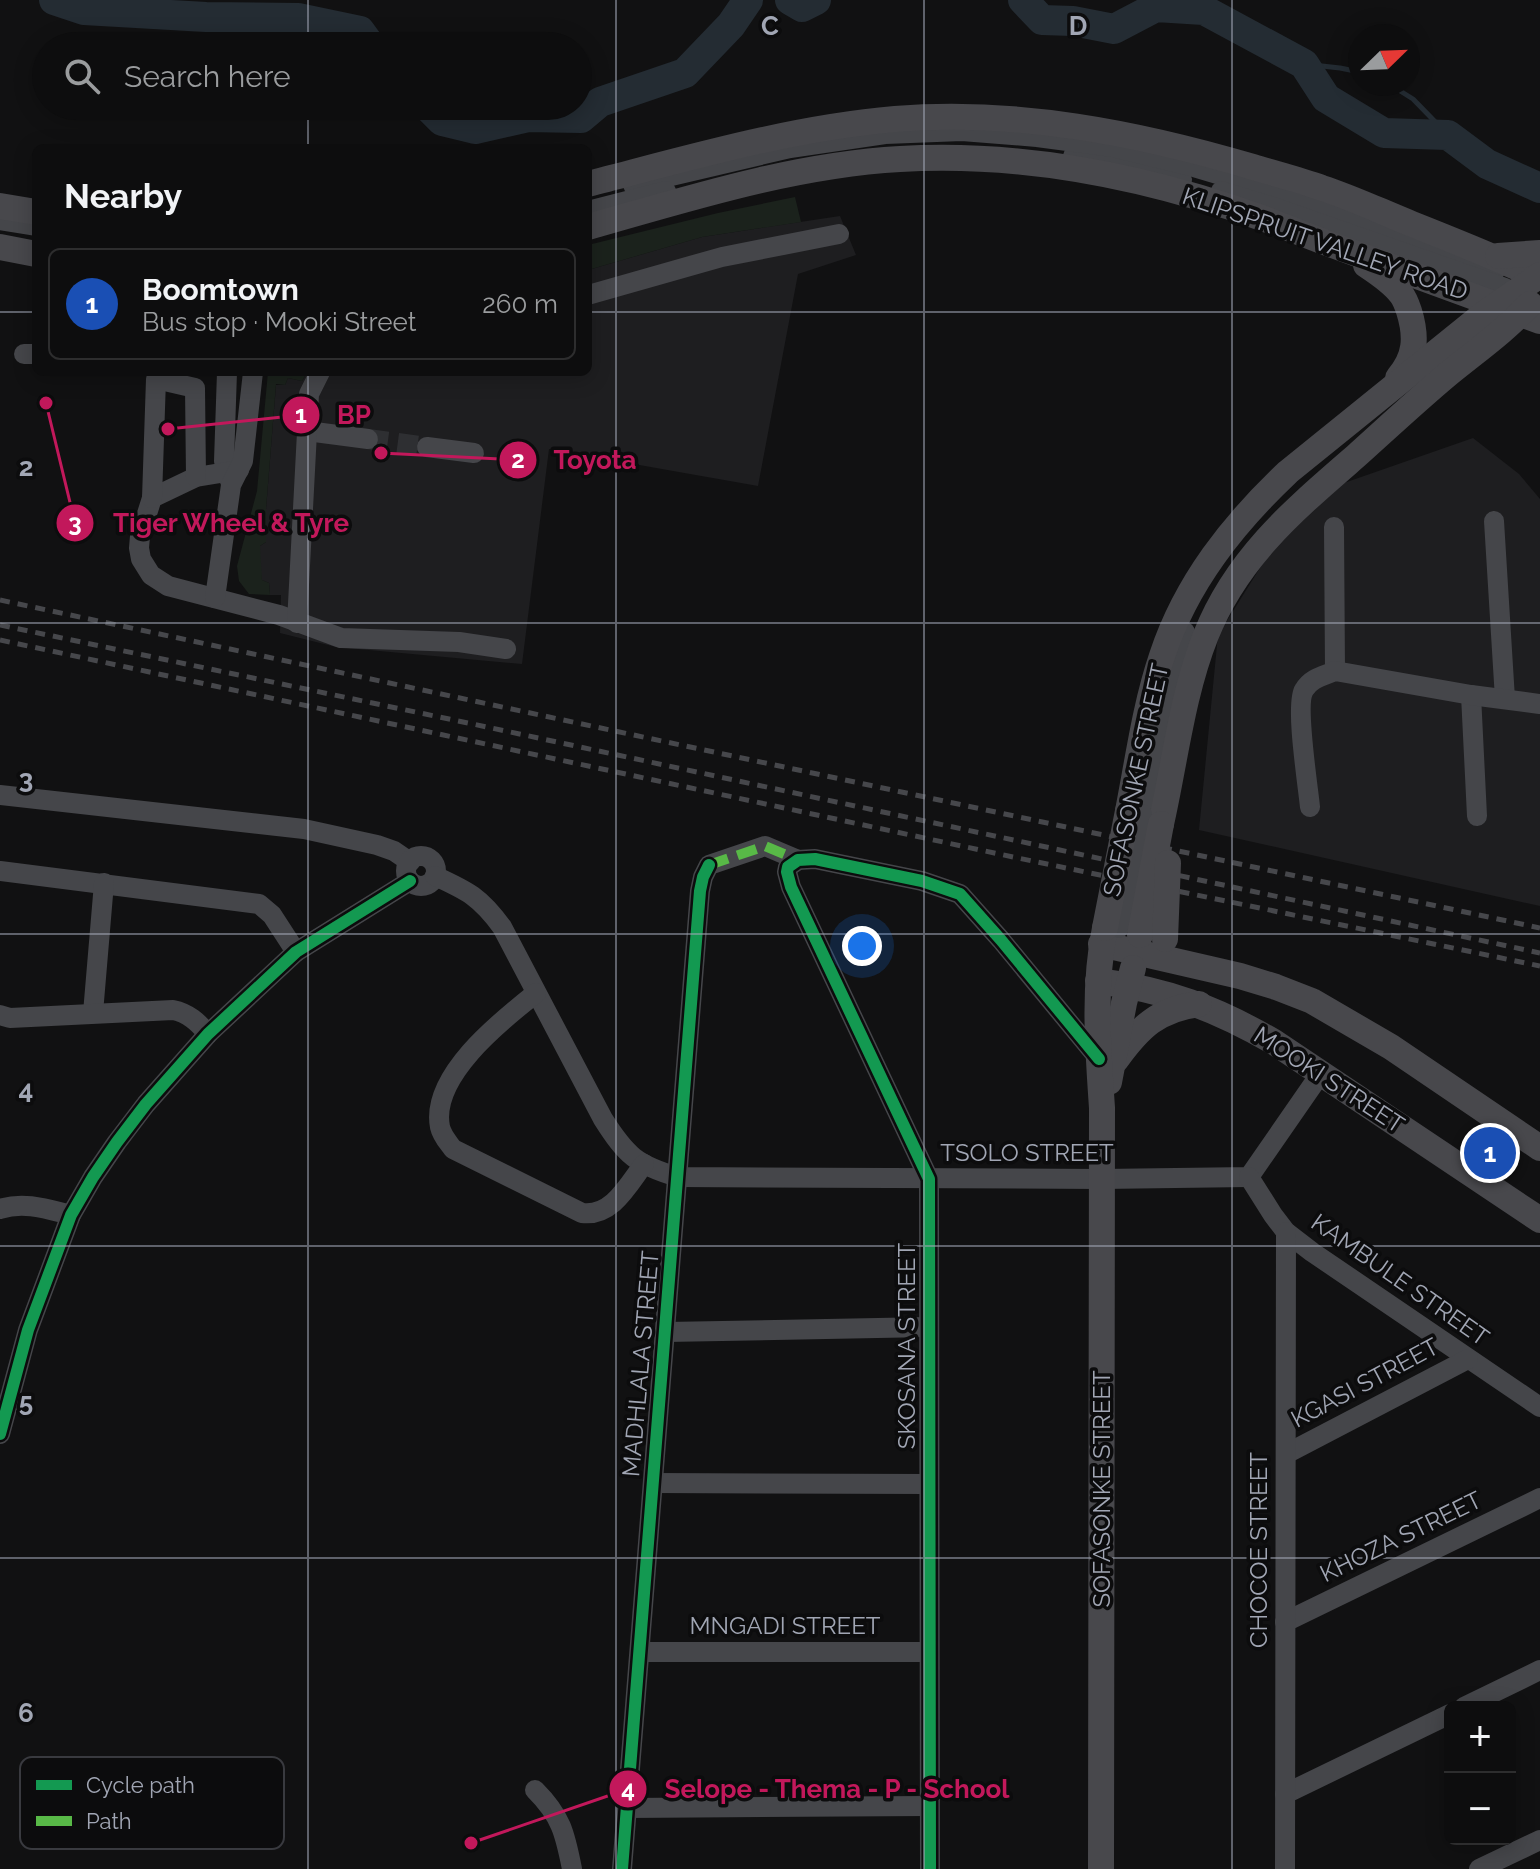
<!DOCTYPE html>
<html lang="en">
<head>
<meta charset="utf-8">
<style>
	:root { --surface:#0d0d0e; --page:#1b1b1c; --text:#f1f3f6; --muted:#9a9c9e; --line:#2d2d2e; --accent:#ea580c }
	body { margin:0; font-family:Raleway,sans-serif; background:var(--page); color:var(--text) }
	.controls { position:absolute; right:24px; bottom:24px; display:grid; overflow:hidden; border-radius:12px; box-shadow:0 4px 20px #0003 }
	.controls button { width:72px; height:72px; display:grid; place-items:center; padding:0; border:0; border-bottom:2px solid var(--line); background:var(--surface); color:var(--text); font:40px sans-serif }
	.compass { position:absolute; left:1348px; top:24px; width:72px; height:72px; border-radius:50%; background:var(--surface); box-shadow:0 4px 20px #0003; rotate:67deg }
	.you { position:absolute; left:862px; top:946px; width:28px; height:28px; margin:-20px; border:6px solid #fff; border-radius:50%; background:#1a73e8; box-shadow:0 0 0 12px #1a73e833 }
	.badge { display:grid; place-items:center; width:52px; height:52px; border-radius:50%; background:var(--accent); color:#fff; font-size:26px; font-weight:700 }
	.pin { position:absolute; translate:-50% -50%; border:4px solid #fff; box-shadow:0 2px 8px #0006 }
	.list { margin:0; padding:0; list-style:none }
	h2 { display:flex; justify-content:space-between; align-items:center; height:104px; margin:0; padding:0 32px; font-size:34px }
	h2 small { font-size:26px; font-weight:400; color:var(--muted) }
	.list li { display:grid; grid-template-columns:52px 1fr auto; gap:24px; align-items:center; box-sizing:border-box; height:112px; margin:0 16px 16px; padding:0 16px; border:2px solid var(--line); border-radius:12px }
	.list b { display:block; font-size:30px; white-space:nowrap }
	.list p { margin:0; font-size:26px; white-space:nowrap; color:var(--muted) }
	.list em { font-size:26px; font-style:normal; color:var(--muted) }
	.icon { flex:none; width:44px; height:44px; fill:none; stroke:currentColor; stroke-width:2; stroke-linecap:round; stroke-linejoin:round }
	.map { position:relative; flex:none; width:1540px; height:1869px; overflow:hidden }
	.search { position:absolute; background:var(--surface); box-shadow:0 4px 20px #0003; left:32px; top:32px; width:560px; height:88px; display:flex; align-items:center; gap:20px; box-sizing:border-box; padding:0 28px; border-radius:44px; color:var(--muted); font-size:30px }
	.panel { position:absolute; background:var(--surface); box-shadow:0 4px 20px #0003; left:32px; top:144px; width:560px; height:232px; border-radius:12px }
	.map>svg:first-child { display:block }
</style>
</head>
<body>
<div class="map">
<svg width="1540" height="1869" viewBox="0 0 1540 1869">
	<rect width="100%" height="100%" fill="#111112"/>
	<!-- built -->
	<g fill="#1e1e20">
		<polygon points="840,216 856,255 798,274 758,486 549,449 522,664 336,647 280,633 281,595 270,595 269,583 262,580 260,570 260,546 266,542 266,509 276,385 285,385 288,378 302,381 307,372 588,372 588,270 702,237"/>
		<polygon points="1473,438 1519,474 1540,499 1540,906 1199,830 1218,635 1280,536 1344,483"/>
	</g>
	<!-- green -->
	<g fill="#1b221c">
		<polygon points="795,197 801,222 702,237 588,270 588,245 718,213"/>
		<polygon points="268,372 307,372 302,381 288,378 285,385 276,384 266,509 266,542 260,546 262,580 269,583 270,595 249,594 239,581 237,566 257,491"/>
	</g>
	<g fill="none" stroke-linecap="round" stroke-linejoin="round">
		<!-- stream -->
		<g stroke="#242c33" stroke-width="5">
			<polyline points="1304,64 1340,68 1360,72"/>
			<polyline points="1389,84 1413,99 1448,135"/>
		</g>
		<!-- river -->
		<g stroke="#242c33" stroke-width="30">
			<polyline points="54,0 84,10 206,17 298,18 360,31 371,46"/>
			<polyline points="790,0 802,7 816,0"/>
			<polyline points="1023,0 1042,20 1073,21 1114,29 1156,7 1204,10 1304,64 1326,98 1384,133 1448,135 1487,164 1540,188"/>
			<polyline points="427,106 442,121 475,129 528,117 581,118 600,102 685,73 731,25 748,0"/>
		</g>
		<!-- minor-tunnel -->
		<polyline stroke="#2e2f32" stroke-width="20" stroke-dasharray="20 10" stroke-linecap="butt" points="368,439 427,447"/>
		<!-- minor -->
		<g stroke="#45464a" stroke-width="20">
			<polyline points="1073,156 1106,160 1182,180"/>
			<polyline points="633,185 790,148 885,134 962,131 1037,137 1113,147 1190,166 1311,202 1495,271"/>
			<path d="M1221 191 1273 207 1505 288 1513 293C1514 298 1512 302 1508 305"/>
			<polyline points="588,211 666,191"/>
			<polyline points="0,220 36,226"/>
			<polyline points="588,295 722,257 839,234"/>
			<polyline points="24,354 36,354"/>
			<polyline points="227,372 224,461 230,481"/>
			<polyline points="307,431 368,439"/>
			<polyline points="427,447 474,453"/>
			<polyline points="239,470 196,477 152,498 140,536 139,548 141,559 151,575 168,586 279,615 341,638 459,642 506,649"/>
			<polyline points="152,498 156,379 195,388 196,477"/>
			<polyline points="1494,521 1505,699"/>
			<polyline points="1334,527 1335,671"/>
			<polyline points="215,598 231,485 243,461 253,372"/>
			<polyline points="297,623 309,394 320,372"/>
			<polyline points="1471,695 1477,816"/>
			<polyline points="0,795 304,829 377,845 394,851 410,862"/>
			<path d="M1310 807C1308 786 1295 704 1304 690 1311 678 1323 676 1335 671L1471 695 1540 704"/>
			<polyline points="1142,814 1176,653 1185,632"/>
			<circle cx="421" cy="871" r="15"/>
			<polyline points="798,860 788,867 787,872 791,887 929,1179 930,1869"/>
			<polyline points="0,871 259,904 272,915 296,952"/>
			<path d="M435 876C468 891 480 897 502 927L603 1119C626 1155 636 1165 678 1177L1102 1179 1249 1177 1321 1073"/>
			<path d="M536 993C502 1020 430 1076 440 1127 442 1136 448 1142 453 1149L582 1213C612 1217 628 1185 644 1164"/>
			<polyline points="93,1013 104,883"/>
			<path d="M0 1015 10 1018 173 1010C188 1013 198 1022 208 1034"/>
			<polyline points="1249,1177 1273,1215 1286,1232 1312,1252 1540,1407"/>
			<path d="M0 1209C24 1201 47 1209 71 1215"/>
			<polyline points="666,1332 929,1327"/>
			<polyline points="0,1434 28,1330 71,1215 93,1177 117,1142 146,1104 208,1034 296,952 410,881"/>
			<polyline points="1286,1454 1468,1359"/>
			<polyline points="653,1483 929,1484"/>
			<polyline points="1285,1622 1540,1498"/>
			<polyline points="640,1652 929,1652"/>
			<polyline points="1464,1707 1540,1670"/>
			<path d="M535 1790C561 1816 565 1833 572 1869"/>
			<polyline points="1285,1794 1450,1714"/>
			<polyline points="627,1808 929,1806"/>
			<polyline points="622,1869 700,891 703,877 709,865 765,846 798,860 815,859 922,881 960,894 1001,940 1099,1059"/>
			<polyline points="1285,1869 1286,1232"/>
			<polyline points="1479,1869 1540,1840"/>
		</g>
		<!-- major -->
		<g stroke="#48484c" stroke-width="26">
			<path d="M588 184C689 158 791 128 895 119 1016 109 1138 133 1253 167 1276 174 1300 180 1322 188 1353 198 1382 212 1412 224 1455 241 1498 258 1540 278"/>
			<polyline points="0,206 36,212"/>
			<path d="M588 227C690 198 794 165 900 159 1023 152 1147 177 1262 218 1283 226 1303 234 1324 242 1396 268 1468 295 1540 321"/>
			<polyline points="0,247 36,254"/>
			<polyline points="1498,256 1540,253"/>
			<path d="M1366 265C1378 273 1392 282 1401 294 1405 299 1407 305 1409 311 1417 337 1416 357 1398 378"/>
			<path d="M1128 811C1138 760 1145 706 1162 656 1186 583 1233 524 1288 472L1481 316 1540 275"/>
			<path d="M1161 824C1175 762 1182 695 1206 635 1237 557 1295 509 1356 456 1386 429 1416 401 1447 375 1475 352 1505 331 1530 304"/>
			<polyline points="1101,944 1240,976 1276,987 1312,1001 1391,1047 1540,1148"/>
			<path d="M1098 981C1167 990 1215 1008 1274 1042L1540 1220"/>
			<path d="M1116 1060C1139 1028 1158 1009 1199 1004"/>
			<polyline points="1109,1082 1124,1003 1133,968"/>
			<path d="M1101 1869 1102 1108C1098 1049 1093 987 1105 928"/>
		</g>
		<!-- rail -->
		<g stroke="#46474b" stroke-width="5" stroke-dasharray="10 8" stroke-linecap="butt">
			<polyline points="0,600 1540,928"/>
			<polyline points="0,625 487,727 1540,953"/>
			<polyline points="0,640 1013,857 1540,966"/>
		</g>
		<!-- minor-bridge -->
		<polyline stroke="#45464a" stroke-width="20" points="1119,928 1142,814"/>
		<!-- major-bridge -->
		<g stroke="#48484c" stroke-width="26">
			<polyline points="1105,928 1128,811"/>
			<polyline points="1140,935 1161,824"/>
			<polyline points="1165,939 1168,863"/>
		</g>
		<!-- quiet -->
		<polyline stroke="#58b947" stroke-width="10" stroke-dasharray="20 10" stroke-linecap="butt" points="709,865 765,846 798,860"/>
		<!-- cycleway casing -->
		<g stroke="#0c0c0d" stroke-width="17">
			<g id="cycleway">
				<polyline points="0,1434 28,1330 71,1215 93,1177 117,1142 146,1104 208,1034 296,952 410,881"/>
				<polyline points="622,1869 700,891 703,877 709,865"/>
				<polyline points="930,1869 929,1179 791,887 787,872 788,867 798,860 815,859 922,881 960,894 1001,940 1099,1059"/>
			</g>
		</g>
		<!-- cycleway -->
		<use href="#cycleway" stroke="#139951" stroke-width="12"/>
	</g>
	<!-- grid -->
	<path fill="none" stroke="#a1a6b4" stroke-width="2" stroke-opacity="0.55" d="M308 0V46M616 0V1869M924 0V1869M1232 0V1869M308 106V148M0 312H36M588 312H1540M308 372V1869M0 623H1540M0 934H1540M0 1246H1540M0 1558H1540"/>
	<g text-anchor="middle" stroke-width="7" stroke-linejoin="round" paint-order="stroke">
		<!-- street labels -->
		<g font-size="24" fill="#a1a6b4" stroke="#0c0c0d">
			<text transform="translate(1325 244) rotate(19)" y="8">KLIPSPRUIT VALLEY ROAD</text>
			<text transform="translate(1136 780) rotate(-78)" y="8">SOFASONKE STREET</text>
			<text transform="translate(1329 1080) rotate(33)" y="8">MOOKI STREET</text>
			<text x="1027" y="1161">TSOLO STREET</text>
			<text transform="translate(1400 1280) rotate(35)" y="8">KAMBULE STREET</text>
			<text transform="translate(907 1346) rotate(-90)" y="8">SKOSANA STREET</text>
			<text transform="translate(641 1364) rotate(-85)" y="8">MADHLALA STREET</text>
			<text transform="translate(1365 1383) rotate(-28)" y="8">KGASI STREET</text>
			<text transform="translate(1102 1489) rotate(-90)" y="8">SOFASONKE STREET</text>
			<text transform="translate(1401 1537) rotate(-26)" y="8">KHOZA STREET</text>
			<text transform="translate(1259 1550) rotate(-90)" y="8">CHOCOE STREET</text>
			<text x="785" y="1634">MNGADI STREET</text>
		</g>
	</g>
	<!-- legend -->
	<rect x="20" y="1757" width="264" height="92" rx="12" fill="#0c0c0d" stroke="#393a3f" stroke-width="2"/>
	<rect x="36" y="1780" width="36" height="10" fill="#139951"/>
	<rect x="36" y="1816" width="36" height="10" fill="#58b947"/>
	<g font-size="22" fill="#a1a6b4">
		<text x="86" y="1793">Cycle path</text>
		<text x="86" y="1829">Path</text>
	</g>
	<g font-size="26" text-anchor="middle" font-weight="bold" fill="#a1a6b4" stroke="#0c0c0d" stroke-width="7" stroke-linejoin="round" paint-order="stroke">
		<text x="770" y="35">C</text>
		<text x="1078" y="35">D</text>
		<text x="26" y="476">2</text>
		<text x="26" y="788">3</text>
		<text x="26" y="1099">4</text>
		<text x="26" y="1411">5</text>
		<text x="26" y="1722">6</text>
	</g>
	<!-- callouts -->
	<path fill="none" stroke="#c2185b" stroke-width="3" d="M168 429L301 415M381 453L518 460M46 403L75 523M471 1843L628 1789"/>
	<g fill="#c2185b" stroke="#0c0c0d" stroke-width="3">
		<circle cx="168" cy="429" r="8"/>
		<circle cx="381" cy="453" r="8"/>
		<circle cx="46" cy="403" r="8"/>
		<circle cx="471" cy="1843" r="8"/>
		<circle cx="301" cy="415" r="20"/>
		<circle cx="518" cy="460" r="20"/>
		<circle cx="75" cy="523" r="20"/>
		<circle cx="628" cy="1789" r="20"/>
	</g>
	<g font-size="24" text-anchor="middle" font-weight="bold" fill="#fff">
		<text x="301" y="423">1</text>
		<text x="518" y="468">2</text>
		<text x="75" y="531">3</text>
		<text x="628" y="1798">4</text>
	</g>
	<g font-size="26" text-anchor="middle" font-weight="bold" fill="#c2185b" stroke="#0c0c0d" stroke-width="7" stroke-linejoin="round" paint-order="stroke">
		<text x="354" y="424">BP</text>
		<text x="595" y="469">Toyota</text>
		<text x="231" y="532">Tiger Wheel &amp; Tyre</text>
		<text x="837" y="1798">Selope - Thema - P - School</text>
	</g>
</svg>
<div class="controls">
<button>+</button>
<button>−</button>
</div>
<svg class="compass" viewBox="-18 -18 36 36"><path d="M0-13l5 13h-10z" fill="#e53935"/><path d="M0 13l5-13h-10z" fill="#9a9c9e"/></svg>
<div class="you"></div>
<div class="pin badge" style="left:1490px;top:1153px;background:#1a4fb4">1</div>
<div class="search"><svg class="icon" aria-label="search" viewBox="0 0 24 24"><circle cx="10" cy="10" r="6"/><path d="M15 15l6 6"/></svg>Search here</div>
<section class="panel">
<h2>Nearby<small></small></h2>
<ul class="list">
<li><span class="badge" style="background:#1a4fb4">1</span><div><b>Boomtown</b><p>Bus stop · Mooki Street</p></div><em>260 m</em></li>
</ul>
</section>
</div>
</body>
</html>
